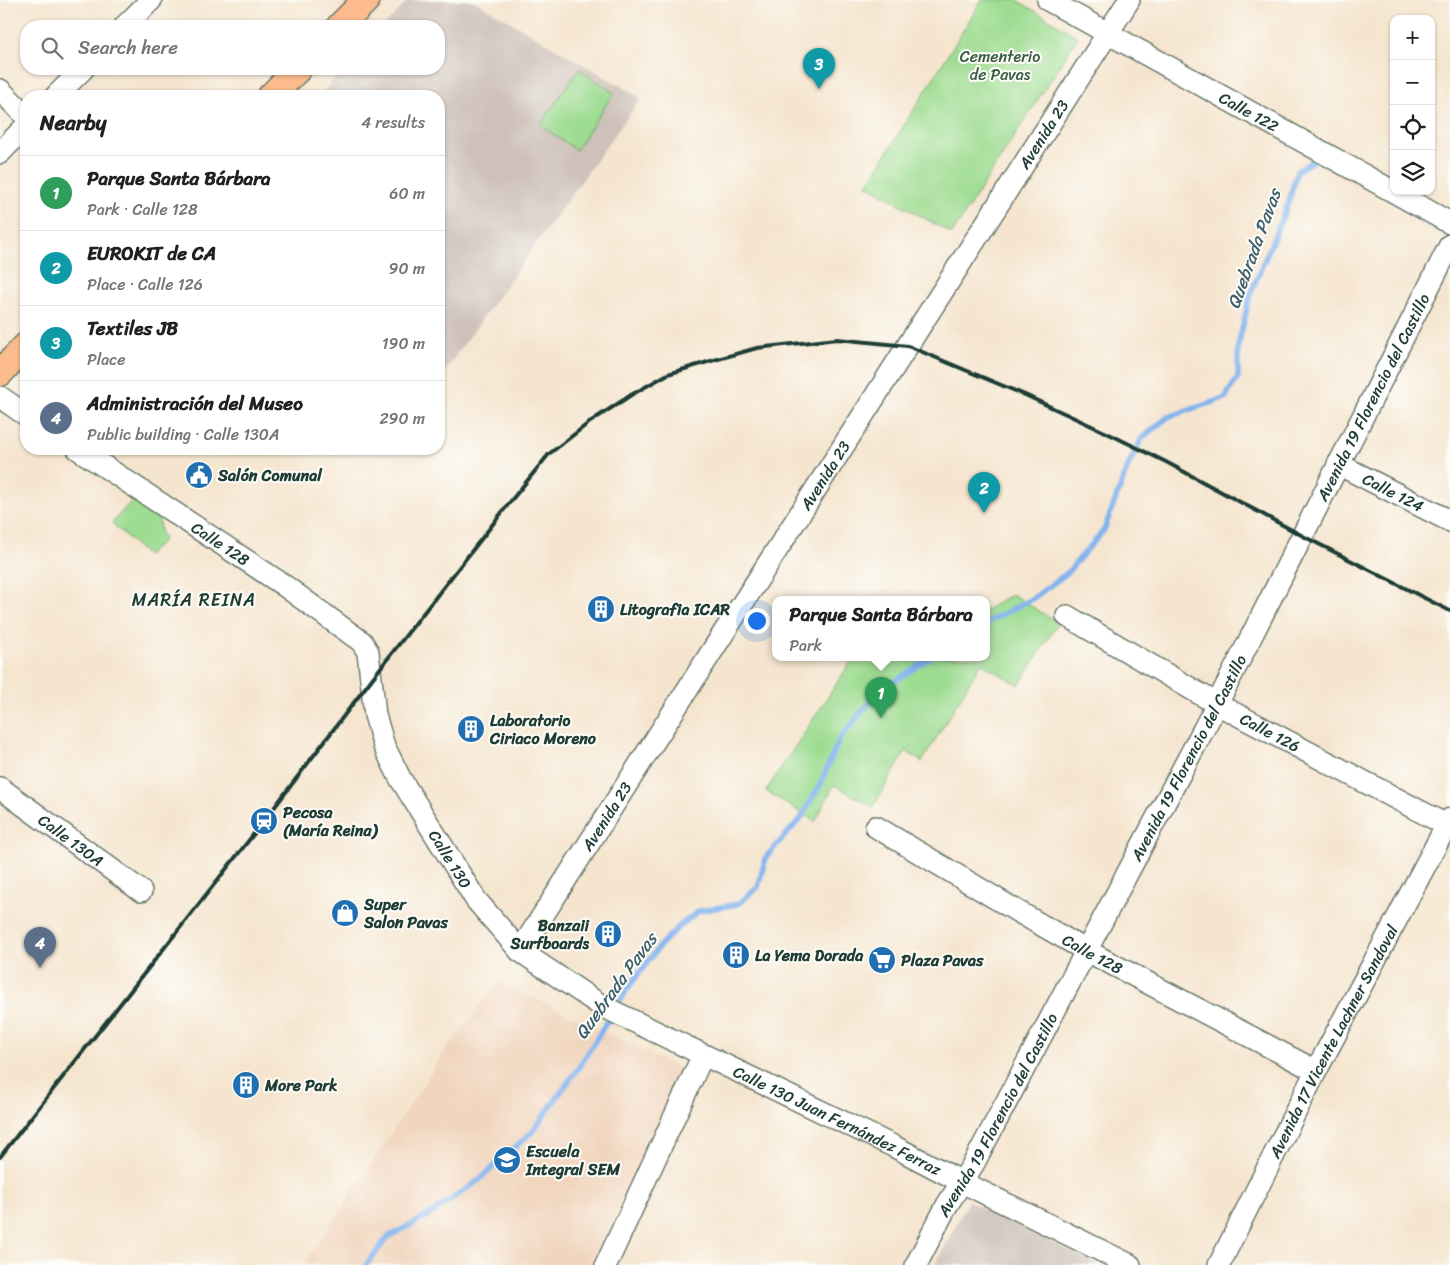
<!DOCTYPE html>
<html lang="en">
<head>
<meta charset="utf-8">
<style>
	:root { --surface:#fff; --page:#f2f2f2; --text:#202124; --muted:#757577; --line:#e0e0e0; --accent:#1f6fb2 }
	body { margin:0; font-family:Sriracha,sans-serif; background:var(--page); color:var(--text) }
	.controls { position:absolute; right:15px; top:15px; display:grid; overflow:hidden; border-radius:10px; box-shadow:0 1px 4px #0004 }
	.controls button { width:45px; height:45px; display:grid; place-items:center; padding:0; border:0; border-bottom:1px solid var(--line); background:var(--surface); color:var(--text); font:25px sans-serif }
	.you { position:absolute; left:756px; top:620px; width:18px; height:18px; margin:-12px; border:4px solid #fff; border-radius:50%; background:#1a73e8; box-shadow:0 0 0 8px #1a73e833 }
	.badge { display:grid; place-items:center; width:32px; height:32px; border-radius:50%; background:var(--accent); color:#fff; font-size:16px; font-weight:700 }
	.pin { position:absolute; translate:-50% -41px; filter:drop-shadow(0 1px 2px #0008) }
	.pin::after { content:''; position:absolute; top:26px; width:18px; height:15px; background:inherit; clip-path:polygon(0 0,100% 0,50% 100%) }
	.popup { position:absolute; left:772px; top:596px; width:218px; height:65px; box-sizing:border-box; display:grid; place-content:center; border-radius:10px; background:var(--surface); filter:drop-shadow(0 1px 4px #0005); font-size:16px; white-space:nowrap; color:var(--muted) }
	.popup b { font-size:19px; color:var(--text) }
	.popup::after { content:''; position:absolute; left:50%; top:100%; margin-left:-10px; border:10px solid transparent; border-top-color:var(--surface) }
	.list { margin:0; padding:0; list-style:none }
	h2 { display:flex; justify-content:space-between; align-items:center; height:65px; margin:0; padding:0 20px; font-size:21px }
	h2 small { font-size:16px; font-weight:400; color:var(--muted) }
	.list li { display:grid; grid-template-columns:32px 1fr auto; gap:15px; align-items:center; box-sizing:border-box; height:75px; padding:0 20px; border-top:1px solid var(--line) }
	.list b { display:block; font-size:19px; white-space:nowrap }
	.list p { margin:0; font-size:16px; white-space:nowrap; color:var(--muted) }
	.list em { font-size:16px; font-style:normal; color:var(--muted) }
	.icon { flex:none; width:28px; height:28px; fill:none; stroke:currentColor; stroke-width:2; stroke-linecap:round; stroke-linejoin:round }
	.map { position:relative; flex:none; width:1450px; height:1265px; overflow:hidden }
	.search { position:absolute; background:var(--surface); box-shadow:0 1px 4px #0004; left:20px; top:20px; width:425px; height:55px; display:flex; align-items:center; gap:12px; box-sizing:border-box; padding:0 18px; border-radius:20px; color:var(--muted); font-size:19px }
	.panel { position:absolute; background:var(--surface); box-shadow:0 1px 4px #0004; left:20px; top:90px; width:425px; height:365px; border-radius:20px }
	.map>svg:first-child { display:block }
</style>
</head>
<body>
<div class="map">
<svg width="1450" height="1265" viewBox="0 0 1450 1265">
	<rect width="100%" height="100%" fill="#fdfcf7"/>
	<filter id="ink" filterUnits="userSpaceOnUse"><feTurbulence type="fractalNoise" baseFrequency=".02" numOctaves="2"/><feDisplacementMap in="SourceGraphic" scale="10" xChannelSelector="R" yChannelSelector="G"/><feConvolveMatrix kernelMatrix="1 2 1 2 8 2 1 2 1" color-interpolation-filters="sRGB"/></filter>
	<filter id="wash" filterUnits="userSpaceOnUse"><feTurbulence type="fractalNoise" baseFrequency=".0096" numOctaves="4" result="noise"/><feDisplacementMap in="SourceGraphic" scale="20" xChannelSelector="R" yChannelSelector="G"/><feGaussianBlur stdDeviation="1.12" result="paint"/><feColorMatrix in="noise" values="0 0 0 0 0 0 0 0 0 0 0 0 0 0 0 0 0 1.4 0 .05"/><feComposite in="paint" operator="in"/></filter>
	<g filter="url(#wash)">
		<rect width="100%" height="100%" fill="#f5e5cf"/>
		<!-- built -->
		<polygon fill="#f1d5bd" points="499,981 683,1070 593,1265 507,1265 475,1251 468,1265 304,1265 440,1059"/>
		<!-- industrial -->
		<g fill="#cec1ba">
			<polygon points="409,0 473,0 641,98 439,379 439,96 319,96 344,69 439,69 439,26 384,26"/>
			<polygon points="968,1201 1099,1265 935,1265"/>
		</g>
		<!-- green -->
		<g fill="#9ddc91" stroke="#5e8c62">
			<polygon points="982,0 1017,0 1078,37 952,234 867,185"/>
			<polygon points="579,69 614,93 576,150 540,125"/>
			<polygon points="135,497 159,513 160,531 164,540 147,556 112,523"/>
			<polygon points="1012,594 1058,623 1019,685 981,663 922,762 906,751 873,807 834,785 815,822 766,791 854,657 986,657 986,609 989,608"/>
		</g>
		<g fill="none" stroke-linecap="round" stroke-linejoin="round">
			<!-- stream -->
			<g stroke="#82b3ee" stroke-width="5.5">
				<polyline points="986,623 1032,599 1067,573 1104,530 1129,464 1142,438 1168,417 1225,398 1238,377 1238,346 1250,295 1289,201 1297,171 1314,160"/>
				<polyline points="616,1007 630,985 662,943 682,924 699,911 738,904 758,887 766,857 801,818 820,785 839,740 876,694 931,657"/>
				<polyline points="366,1265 388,1237 429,1215 478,1181 533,1131 579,1067 611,1015"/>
			</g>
		</g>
	</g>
	<g filter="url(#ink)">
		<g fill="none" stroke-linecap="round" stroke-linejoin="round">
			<!-- minor casing -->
			<g stroke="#6a786a" stroke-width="24">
				<g id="minor">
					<path id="s1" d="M1048 0 1450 223"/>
					<polyline points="125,26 151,0"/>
					<polyline points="0,90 26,116"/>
					<polyline points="56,96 83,69"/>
					<polyline points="0,153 26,126"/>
					<polyline points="0,397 26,415"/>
					<path id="s2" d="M78 449 282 584 362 642 368 652 375 715 384 746 400 778 476 900 520 951 602 1006 895 1147 962 1182 1130 1265"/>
					<path id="s3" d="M1338 464 1450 521"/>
					<path id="s4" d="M1067 616 1217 704 1450 827"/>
					<path id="s5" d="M0 788 141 891"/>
					<path id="s6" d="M876 827 1017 911 1087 951 1316 1071"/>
					<path id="s7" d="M520 951 1129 0"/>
					<polyline points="606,1265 703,1055"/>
					<path id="s8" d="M916 1265 947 1205 974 1163 1217 704 1450 245"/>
					<path id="s9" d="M1219 1265 1316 1071 1450 819"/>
				</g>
			</g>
			<!-- major casing -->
			<g stroke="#6a786a" stroke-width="29">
				<g id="major">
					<polyline points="340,26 366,0"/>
					<polyline points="271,96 298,69"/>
					<polyline points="0,373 26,346"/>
				</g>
			</g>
			<!-- minor -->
			<use href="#minor" stroke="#fff" stroke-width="21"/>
			<!-- major -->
			<use href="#major" stroke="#fbbb8d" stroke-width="26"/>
			<!-- rail -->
			<polyline stroke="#1f3d34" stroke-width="4" points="0,1157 264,821 371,680 514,497 549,454 590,422 631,395 668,374 711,361 757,348 837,339 908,346 1025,395 1109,434 1166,462 1303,536 1450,611"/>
		</g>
	</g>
	<!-- icons -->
	<defs>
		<g id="civic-disc" transform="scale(1.4375)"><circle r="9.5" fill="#1f6fb2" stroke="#fdfcf7"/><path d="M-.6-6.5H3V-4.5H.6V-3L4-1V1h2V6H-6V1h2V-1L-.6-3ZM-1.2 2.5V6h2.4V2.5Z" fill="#fff"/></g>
		<g id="building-disc" transform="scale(1.4375)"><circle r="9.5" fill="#1f6fb2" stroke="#fdfcf7"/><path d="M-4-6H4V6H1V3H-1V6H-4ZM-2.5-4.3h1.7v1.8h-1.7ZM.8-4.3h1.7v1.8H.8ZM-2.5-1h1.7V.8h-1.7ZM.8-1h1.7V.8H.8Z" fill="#fff"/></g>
		<g id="station-disc" transform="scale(1.4375)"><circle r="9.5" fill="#1f6fb2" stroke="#fdfcf7"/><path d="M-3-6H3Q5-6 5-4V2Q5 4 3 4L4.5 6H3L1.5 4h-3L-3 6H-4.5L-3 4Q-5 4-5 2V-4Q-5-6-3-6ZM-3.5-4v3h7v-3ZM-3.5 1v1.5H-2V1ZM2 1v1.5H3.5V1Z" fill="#fff"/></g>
		<g id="shop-disc" transform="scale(1.4375)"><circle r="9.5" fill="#1f6fb2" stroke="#fdfcf7"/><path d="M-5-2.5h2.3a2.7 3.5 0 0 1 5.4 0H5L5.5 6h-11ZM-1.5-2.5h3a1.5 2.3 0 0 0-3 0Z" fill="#fff"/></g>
		<g id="supermarket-disc" transform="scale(1.4375)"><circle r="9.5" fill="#1f6fb2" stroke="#fdfcf7"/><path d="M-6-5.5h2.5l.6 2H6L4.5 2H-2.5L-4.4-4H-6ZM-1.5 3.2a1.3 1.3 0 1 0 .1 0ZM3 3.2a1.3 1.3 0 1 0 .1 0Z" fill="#fff"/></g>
		<g id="school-disc" transform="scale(1.4375)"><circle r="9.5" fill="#1f6fb2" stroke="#fdfcf7"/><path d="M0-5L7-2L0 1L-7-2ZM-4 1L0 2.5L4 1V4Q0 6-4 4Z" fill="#fff"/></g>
	</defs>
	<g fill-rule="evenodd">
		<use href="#civic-disc" x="199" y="475"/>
		<use href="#building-disc" x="601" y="609"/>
		<use href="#building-disc" x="471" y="729"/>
		<use href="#station-disc" x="264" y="821"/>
		<use href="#shop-disc" x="345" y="913"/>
		<use href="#building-disc" x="608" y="934"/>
		<use href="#building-disc" x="736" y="955"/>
		<use href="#supermarket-disc" x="882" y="960"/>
		<use href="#building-disc" x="246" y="1085"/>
		<use href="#school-disc" x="507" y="1160"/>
	</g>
	<g text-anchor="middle" stroke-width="4" stroke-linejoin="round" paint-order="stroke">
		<!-- park labels -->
		<g font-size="16" fill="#385d47" stroke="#fdfcf7">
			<text x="1000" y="62">Cementerio<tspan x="1000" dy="18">de Pavas</tspan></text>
		</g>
		<!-- street labels -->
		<g font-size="16" fill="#1f3d34" stroke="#fdfcf7">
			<text dy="6" stroke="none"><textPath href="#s1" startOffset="230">Calle 122</textPath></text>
			<text dy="6" stroke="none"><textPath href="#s7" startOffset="970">Avenida 23</textPath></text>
			<text dy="6" stroke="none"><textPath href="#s8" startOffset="981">Avenida 19 Florencio del Castillo</textPath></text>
			<text dy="6" stroke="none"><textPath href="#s7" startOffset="565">Avenida 23</textPath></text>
			<text dy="6" stroke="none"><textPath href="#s3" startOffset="62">Calle 124</textPath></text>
			<text dy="6" stroke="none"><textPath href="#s2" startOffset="171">Calle 128</textPath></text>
			<text dy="6" stroke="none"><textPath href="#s4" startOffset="234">Calle 126</textPath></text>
			<text dy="6" stroke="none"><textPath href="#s8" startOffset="576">Avenida 19 Florencio del Castillo</textPath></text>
			<text dy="6" stroke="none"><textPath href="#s7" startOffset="160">Avenida 23</textPath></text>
			<text dy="6" stroke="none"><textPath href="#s5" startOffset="88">Calle 130A</textPath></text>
			<text dy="6" stroke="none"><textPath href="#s2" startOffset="582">Calle 130</textPath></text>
			<text dy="6" stroke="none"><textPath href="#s6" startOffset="251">Calle 128</textPath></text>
			<text dy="6" stroke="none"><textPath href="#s9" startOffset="251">Avenida 17 Vicente Lachner Sandoval</textPath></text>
			<text dy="6" stroke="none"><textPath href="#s8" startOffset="171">Avenida 19 Florencio del Castillo</textPath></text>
			<text dy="6" stroke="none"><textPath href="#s2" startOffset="1058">Calle 130 Juan Fernández Ferraz</textPath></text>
		</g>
		<!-- poi labels -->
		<g font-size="16" font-weight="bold" fill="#1f3d34" stroke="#fdfcf7" text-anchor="start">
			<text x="218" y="481">Salón Comunal</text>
			<text x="620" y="615">Litografia ICAR</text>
			<text x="490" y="726">Laboratorio<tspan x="490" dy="18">Ciriaco Moreno</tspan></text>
			<text x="283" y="818">Pecosa<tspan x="283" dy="18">(María Reina)</tspan></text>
			<text x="364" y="910">Super<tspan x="364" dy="18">Salon Pavas</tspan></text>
			<text x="589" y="931" text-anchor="end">Banzaii<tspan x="589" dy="18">Surfboards</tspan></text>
			<text x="755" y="961">La Yema Dorada</text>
			<text x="901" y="966">Plaza Pavas</text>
			<text x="265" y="1091">More Park</text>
			<text x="526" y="1157">Escuela<tspan x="526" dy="18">Integral SEM</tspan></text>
		</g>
		<!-- water labels -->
		<g font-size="18" font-style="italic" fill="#3d606c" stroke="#fdfcf7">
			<text transform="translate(1254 249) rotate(-70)" y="6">Quebrada Pavas</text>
			<text transform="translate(616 986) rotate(-54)" y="6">Quebrada Pavas</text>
		</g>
		<!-- neighbourhood labels -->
		<g font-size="18" letter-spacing="1" fill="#1f3d34" stroke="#fdfcf7">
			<text x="194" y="606">MARÍA REINA</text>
		</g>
	</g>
</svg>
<div class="controls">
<button>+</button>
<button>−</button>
<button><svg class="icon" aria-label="locate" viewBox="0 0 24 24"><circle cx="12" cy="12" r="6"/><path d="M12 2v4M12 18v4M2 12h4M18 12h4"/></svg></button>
<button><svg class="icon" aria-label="layers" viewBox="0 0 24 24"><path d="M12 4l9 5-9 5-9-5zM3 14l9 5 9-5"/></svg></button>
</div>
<div class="you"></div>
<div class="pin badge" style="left:881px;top:718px;background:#2e9e5b">1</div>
<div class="popup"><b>Parque Santa Bárbara</b>Park</div>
<div class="pin badge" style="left:984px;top:513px;background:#0f9aa8">2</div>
<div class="pin badge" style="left:819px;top:89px;background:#0f9aa8">3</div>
<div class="pin badge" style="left:40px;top:968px;background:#5c6f8a">4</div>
<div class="search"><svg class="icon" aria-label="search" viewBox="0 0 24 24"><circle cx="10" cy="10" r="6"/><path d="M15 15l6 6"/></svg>Search here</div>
<section class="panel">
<h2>Nearby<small>4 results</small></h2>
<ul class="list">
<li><span class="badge" style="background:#2e9e5b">1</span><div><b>Parque Santa Bárbara</b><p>Park · Calle 128</p></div><em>60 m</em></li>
<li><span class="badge" style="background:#0f9aa8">2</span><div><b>EUROKIT de CA</b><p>Place · Calle 126</p></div><em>90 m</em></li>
<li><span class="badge" style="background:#0f9aa8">3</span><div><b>Textiles JB</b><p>Place</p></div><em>190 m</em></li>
<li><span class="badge" style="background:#5c6f8a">4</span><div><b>Administración del Museo</b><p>Public building · Calle 130A</p></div><em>290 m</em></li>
</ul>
</section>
</div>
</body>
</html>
